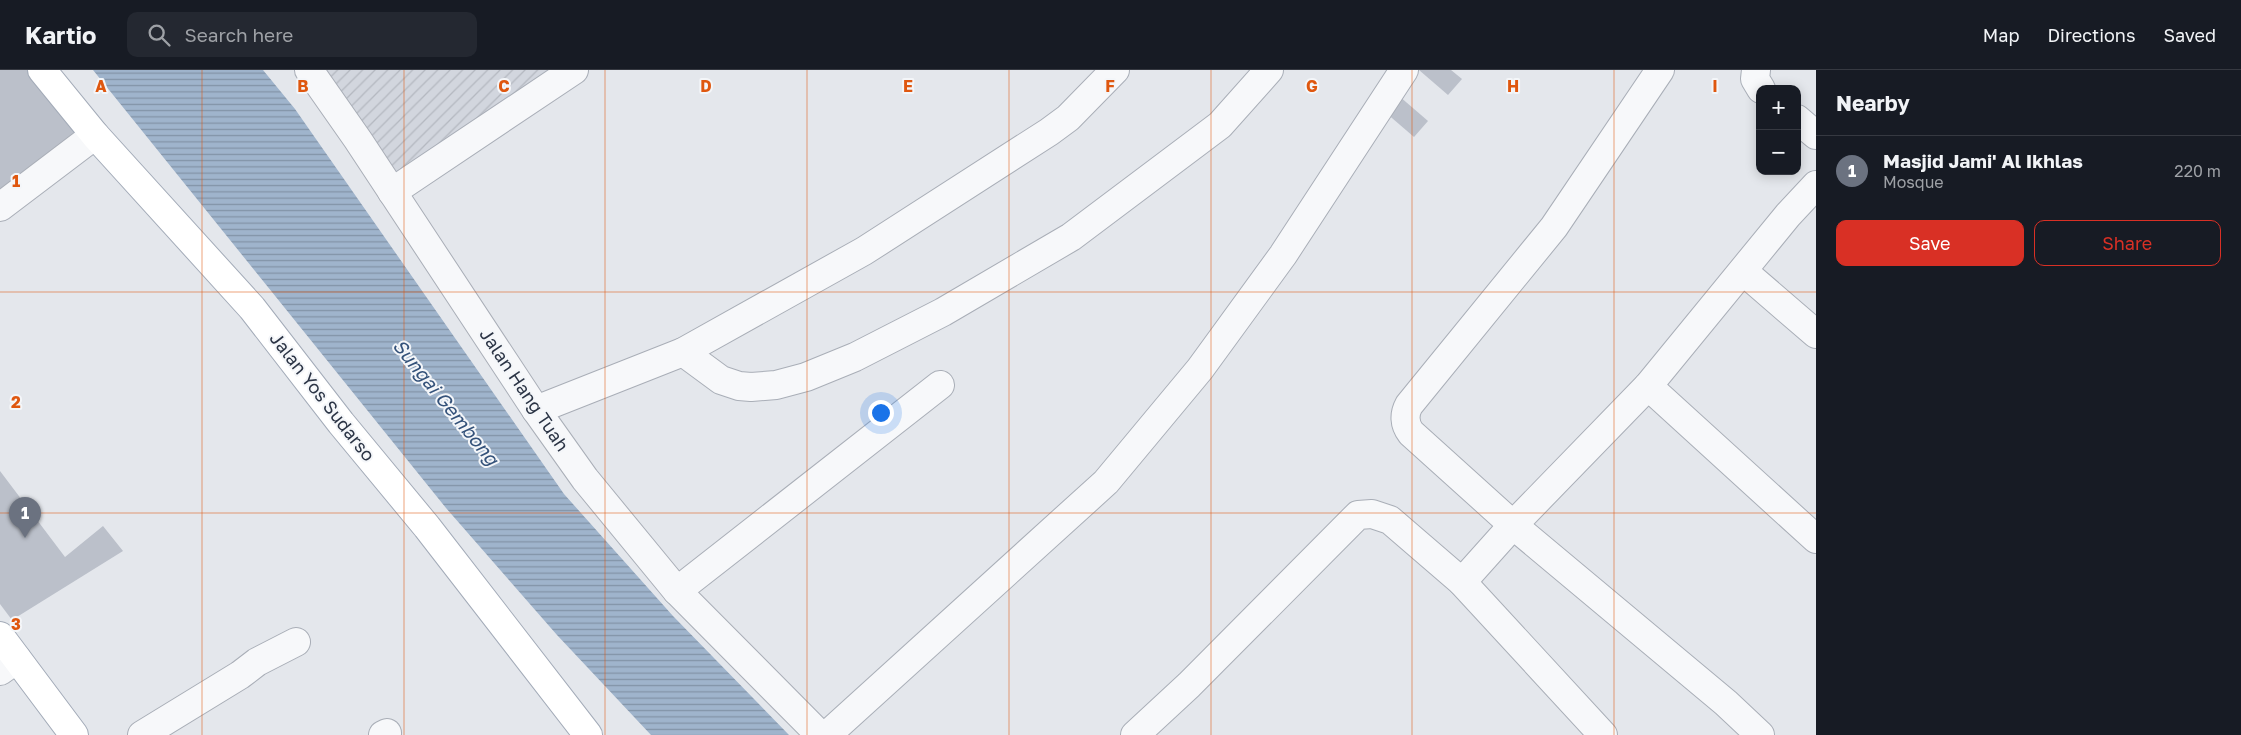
<!DOCTYPE html>
<html lang="en">
<head>
<meta charset="utf-8">
<style>
	:root { --surface:#171b24; --page:#242831; --text:#f1f3f6; --muted:#9ea1a6; --line:#363941; --accent:#d93025 }
	body { margin:0; font-family:"Golos Text",sans-serif; background:var(--page); color:var(--text) }
	.controls { position:absolute; right:15px; top:15px; display:grid; overflow:hidden; border-radius:10px; box-shadow:0 2px 12px #0003 }
	.controls button { width:45px; height:45px; display:grid; place-items:center; padding:0; border:0; border-bottom:1px solid var(--line); background:var(--surface); color:var(--text); font:25px sans-serif }
	.you { position:absolute; left:880px; top:342px; width:18px; height:18px; margin:-12px; border:4px solid #fff; border-radius:50%; background:#1a73e8; box-shadow:0 0 0 8px #1a73e833 }
	.badge { display:grid; place-items:center; width:32px; height:32px; border-radius:50%; background:var(--accent); color:#fff; font-size:16px; font-weight:700 }
	.pin { position:absolute; translate:-50% -41px; filter:drop-shadow(0 1px 2px #0008) }
	.pin::after { content:''; position:absolute; top:26px; width:18px; height:15px; background:inherit; clip-path:polygon(0 0,100% 0,50% 100%) }
	.list { margin:0; padding:0; list-style:none }
	h2 { display:flex; justify-content:space-between; align-items:center; height:65px; margin:0; padding:0 20px; font-size:21px }
	h2 small { font-size:16px; font-weight:400; color:var(--muted) }
	.list li { display:grid; grid-template-columns:32px 1fr auto; gap:15px; align-items:center; box-sizing:border-box; height:70px; padding:0 20px; border-top:1px solid var(--line) }
	.list b { display:block; font-size:19px; white-space:nowrap }
	.list p { margin:0; font-size:16px; white-space:nowrap; color:var(--muted) }
	.list em { font-size:16px; font-style:normal; color:var(--muted) }
	.actions { display:flex; gap:10px; padding:15px 20px }
	.actions a { flex:1; padding:11px 0; border:1px solid var(--accent); border-radius:10px; text-align:center; font-size:18px; color:var(--accent) }
	.actions .main { background:var(--accent); color:#fff }
	.icon { flex:none; width:28px; height:28px; fill:none; stroke:currentColor; stroke-width:2; stroke-linecap:round; stroke-linejoin:round }
	.map { position:relative; flex:none; width:1816px; height:665px; overflow:hidden }
	header { display:flex; align-items:center; gap:30px; box-sizing:border-box; height:70px; padding:0 25px; background:var(--surface); border-bottom:1px solid var(--line) }
	header strong { font-size:24px }
	nav { display:flex; gap:28px; margin-inline-start:auto; font-size:18px }
	.search { width:350px; height:45px; background:var(--page); display:flex; align-items:center; gap:12px; box-sizing:border-box; padding:0 18px; border-radius:10px; color:var(--muted); font-size:19px }
	main { display:flex }
	aside { flex:1; background:var(--surface) }
	.map>svg:first-child { display:block }
</style>
</head>
<body>
<header>
<strong>Kartio</strong>
<div class="search"><svg class="icon" aria-label="search" viewBox="0 0 24 24"><circle cx="10" cy="10" r="6"/><path d="M15 15l6 6"/></svg>Search here</div>
<nav><a>Map</a><a>Directions</a><a>Saved</a></nav>
</header>
<main>
<div class="map">
<svg width="1816" height="665" viewBox="0 0 1816 665">
	<defs>
		<pattern id="industrial-furrows" width="10" height="10" patternUnits="userSpaceOnUse" patternTransform="scale(1.25)"><rect width="10" height="10" fill="#d2d6de"/><path d="M-1 1l2-2M0 10L10 0M9 11l2-2" fill="none" stroke="#b4b8c0"/></pattern>
		<pattern id="water-rules" width="6" height="5" patternUnits="userSpaceOnUse" patternTransform="scale(1.25)"><rect width="6" height="5" fill="#9fb4cc"/><path d="M0 2.5h6" fill="none" stroke="#8293a7"/></pattern>
	</defs>
	<rect width="100%" height="100%" fill="#e4e7ec"/>
	<!-- industrial -->
	<polygon fill="url(#industrial-furrows)" points="309,0 574,0 392,122"/>
	<!-- water -->
	<polygon fill="url(#water-rules)" points="93,0 263,0 295,39 564,424 673,546 789,665 651,665 557,565 446,438"/>
	<!-- building -->
	<g fill="#bbc0ca">
		<polygon points="0,0 42,0 95,65 0,137"/>
		<polygon points="1419,0 1451,0 1462,9 1448,25"/>
		<polygon points="1399,26 1428,51 1414,67 1385,42"/>
		<polygon points="0,401 65,487 103,456 123,481 12,550 0,534"/>
	</g>
	<g fill="none" stroke-linecap="round" stroke-linejoin="round">
		<!-- minor casing -->
		<g stroke="#a9aeb7" stroke-width="30">
			<g id="minor">
				<polyline points="309,0 358,70 536,340 585,409 677,521 820,665"/>
				<path d="M1660 0 1554 157 1409 335C1404 344 1404 354 1411 363L1513 455 1726 633 1760 665"/>
				<polyline points="1756,0 1755,9 1761,19"/>
				<polyline points="1797,49 1816,65"/>
				<polyline points="392,122 574,0"/>
				<polyline points="0,137 95,65"/>
				<polyline points="1743,201 1816,264"/>
				<polyline points="683,282 721,310 739,316 751,317 776,315 806,307 855,287 943,242 1071,167 1220,55 1269,0"/>
				<polyline points="1648,316 1816,469"/>
				<polyline points="536,340 683,282 864,181 1049,62 1068,48 1115,0"/>
				<polyline points="1462,512 1603,665"/>
				<polyline points="677,521 940,315"/>
				<polyline points="0,601 17,589"/>
				<polyline points="142,665 240,605 257,592 296,572"/>
				<polyline points="383,665 387,663"/>
				<polyline points="827,665 1106,412 1200,299 1283,185 1404,0"/>
				<polyline points="1135,665 1189,615 1358,445 1372,444 1390,450 1462,512 1513,455 1648,316 1788,145 1816,115"/>
			</g>
		</g>
		<!-- major casing -->
		<g stroke="#a3abb8" stroke-width="30">
			<g id="major">
				<polyline points="42,0 95,65 252,238 341,353 427,457 588,665"/>
				<polyline points="0,566 74,665"/>
			</g>
		</g>
		<!-- minor -->
		<use href="#minor" stroke="#f7f8fa" stroke-width="28"/>
		<!-- major -->
		<use href="#major" stroke="#fff" stroke-width="28"/>
	</g>
	<!-- grid -->
	<path fill="none" stroke="#df570f" stroke-width="1" stroke-opacity="0.55" d="M202 0V665M404 0V665M605 0V665M807 0V665M1009 0V665M1211 0V665M1412 0V665M1614 0V665M0 222H1816M0 443H1816"/>
	<g text-anchor="middle" stroke-width="4" stroke-linejoin="round" paint-order="stroke">
		<!-- street labels -->
		<g font-size="18" fill="#2b3445" stroke="#f4f6f9">
			<text transform="translate(524 320) rotate(56)" y="6">Jalan Hang Tuah</text>
			<text transform="translate(322 327) rotate(52)" y="6">Jalan Yos Sudarso</text>
		</g>
		<!-- water labels -->
		<g font-size="19" font-style="italic" fill="#34527a" stroke="#f4f6f9">
			<text transform="translate(446 332) rotate(51)" y="7">Sungai Gembong</text>
		</g>
	</g>
	<g font-size="16" text-anchor="middle" font-weight="bold" fill="#df570f" stroke="#f4f6f9" stroke-width="4" stroke-linejoin="round" paint-order="stroke">
		<text x="101" y="22">A</text>
		<text x="303" y="22">B</text>
		<text x="504" y="22">C</text>
		<text x="706" y="22">D</text>
		<text x="908" y="22">E</text>
		<text x="1110" y="22">F</text>
		<text x="1312" y="22">G</text>
		<text x="1513" y="22">H</text>
		<text x="1715" y="22">I</text>
		<text x="16" y="117">1</text>
		<text x="16" y="338">2</text>
		<text x="16" y="560">3</text>
	</g>
</svg>
<div class="controls">
<button>+</button>
<button>−</button>
</div>
<div class="you"></div>
<div class="pin badge" style="left:25px;top:468px;background:#6b7280">1</div>
</div>
<aside>
<h2>Nearby<small></small></h2>
<ul class="list">
<li><span class="badge" style="background:#6b7280">1</span><div><b>Masjid Jami' Al Ikhlas</b><p>Mosque</p></div><em>220 m</em></li>
</ul>
<div class="actions"><a class="main">Save</a><a>Share</a></div>
</aside>
</main>
</body>
</html>
